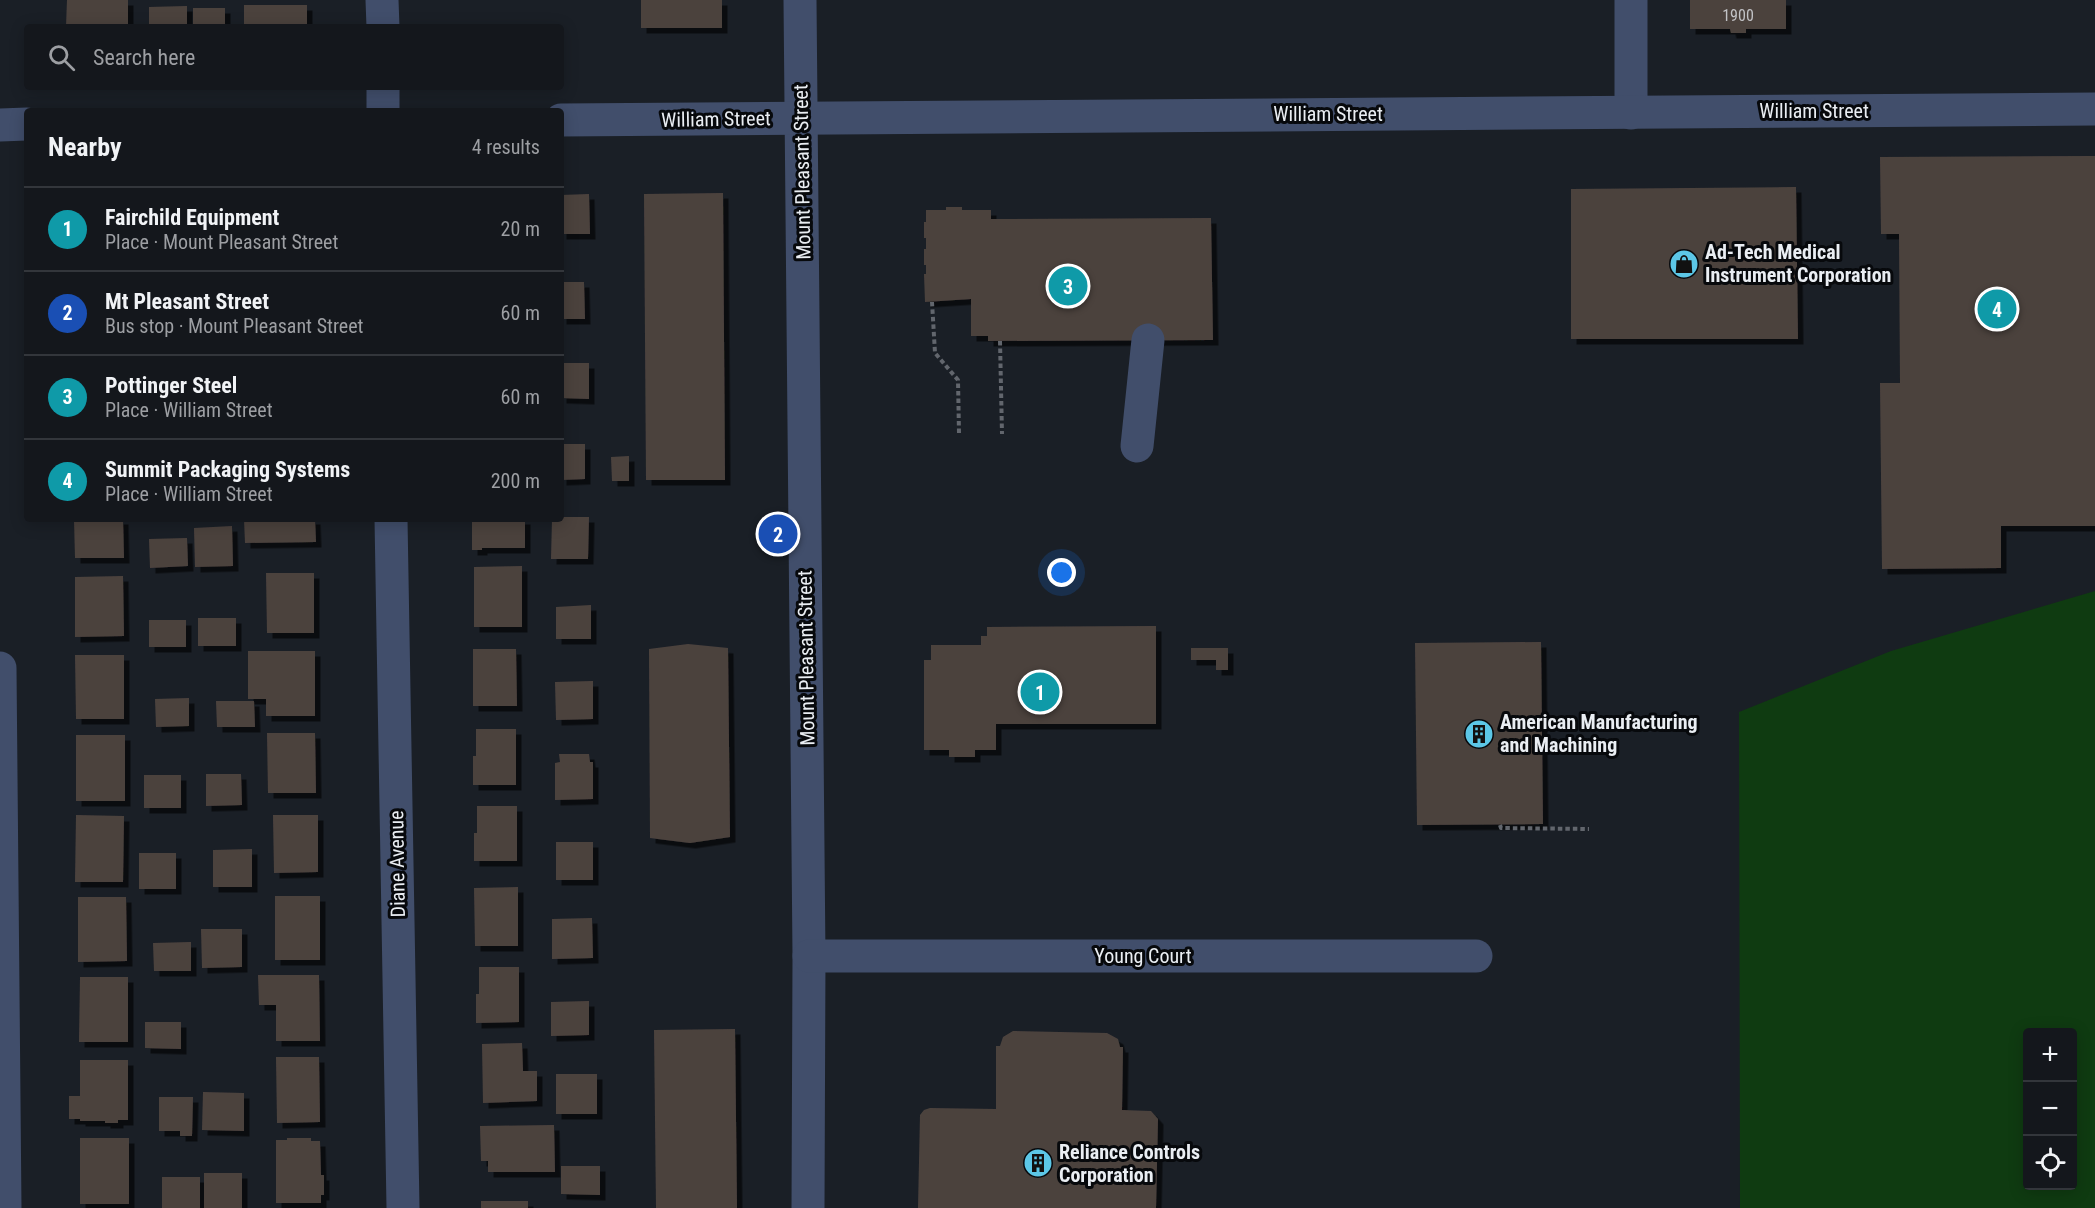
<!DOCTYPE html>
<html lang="en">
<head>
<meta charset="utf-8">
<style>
	:root { --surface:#14171c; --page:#212429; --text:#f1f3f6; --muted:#9d9fa3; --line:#33363b; --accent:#5cc7e7 }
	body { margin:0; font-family:"Roboto Condensed",sans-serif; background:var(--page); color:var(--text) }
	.controls { position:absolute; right:18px; bottom:18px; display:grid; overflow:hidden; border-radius:6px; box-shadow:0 3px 15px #0003 }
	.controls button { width:54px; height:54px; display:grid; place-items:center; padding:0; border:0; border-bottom:2px solid var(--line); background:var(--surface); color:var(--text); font:30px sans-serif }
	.you { position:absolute; left:1062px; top:573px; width:21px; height:21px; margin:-15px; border:4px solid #fff; border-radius:50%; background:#1a73e8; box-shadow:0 0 0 9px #1a73e833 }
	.badge { display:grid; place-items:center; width:39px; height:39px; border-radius:50%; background:var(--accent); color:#fff; font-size:20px; font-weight:700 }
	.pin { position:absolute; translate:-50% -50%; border:3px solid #fff; box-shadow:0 2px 6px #0006 }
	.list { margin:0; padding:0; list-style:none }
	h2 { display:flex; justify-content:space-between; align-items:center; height:78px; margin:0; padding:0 24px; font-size:26px }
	h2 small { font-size:20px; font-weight:400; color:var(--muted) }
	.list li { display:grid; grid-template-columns:39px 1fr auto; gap:18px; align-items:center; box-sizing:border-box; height:84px; padding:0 24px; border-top:2px solid var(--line) }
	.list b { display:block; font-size:22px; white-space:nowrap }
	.list p { margin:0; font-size:20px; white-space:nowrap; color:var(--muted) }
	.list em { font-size:20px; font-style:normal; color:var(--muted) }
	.icon { flex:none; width:33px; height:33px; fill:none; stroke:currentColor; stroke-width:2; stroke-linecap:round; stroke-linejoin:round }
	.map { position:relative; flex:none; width:2095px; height:1208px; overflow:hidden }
	.search { position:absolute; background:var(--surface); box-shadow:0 3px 15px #0003; left:24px; top:24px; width:540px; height:66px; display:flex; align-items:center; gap:15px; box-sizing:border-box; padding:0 21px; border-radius:6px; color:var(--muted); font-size:22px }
	.panel { position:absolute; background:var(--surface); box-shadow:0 3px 15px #0003; left:24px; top:108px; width:540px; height:414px; border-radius:6px }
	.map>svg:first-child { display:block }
</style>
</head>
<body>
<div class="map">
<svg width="2095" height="1208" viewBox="0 0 2095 1208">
	<defs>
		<filter id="shadow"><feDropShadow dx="5.5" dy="5.5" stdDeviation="0" flood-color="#0009"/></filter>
	</defs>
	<rect width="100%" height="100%" fill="#1a1f26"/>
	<!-- green -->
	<path fill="#0f3b11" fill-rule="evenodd" d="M2095 591V1208H1740L1739 712 1891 651ZM2028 1032H2072V1186H2028Z"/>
	<!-- building -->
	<g fill="#4c423e" filter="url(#shadow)">
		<polygon points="67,0 128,0 128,27 66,27"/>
		<rect x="641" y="0" width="81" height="28"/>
		<polygon points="1690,0 1786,0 1786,29 1746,29 1746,33 1731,33 1730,29 1690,29"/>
		<rect x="244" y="5" width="63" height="22"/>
		<polygon points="187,6 187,27 149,27 149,7"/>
		<rect x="193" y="8" width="32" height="19"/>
		<polygon points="2095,156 2095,526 2001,526 2001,568 1882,569 1880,383 1900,383 1899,234 1881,234 1880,157"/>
		<polygon points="1796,187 1798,339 1571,339 1571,189"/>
		<polygon points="723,193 725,480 646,480 644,194"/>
		<polygon points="589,194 590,234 561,234 561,195"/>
		<polygon points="946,207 962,207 962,210 991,210 991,219 1211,218 1213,340 988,341 988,336 971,336 971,299 925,302 924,274 926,274 926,265 924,265 924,249 926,249 926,238 924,238 924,222 926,222 926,210 946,210"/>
		<polygon points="561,282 584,282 585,319 561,319"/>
		<polygon points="561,363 589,363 589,399 561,398"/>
		<polygon points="561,444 585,444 585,479 561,480"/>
		<polygon points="629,456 629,481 612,481 611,457"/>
		<polygon points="561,517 589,517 588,559 551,559 552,519 561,519"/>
		<polygon points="74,519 123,519 124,558 75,558"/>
		<polygon points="244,519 315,519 316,542 245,543"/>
		<polygon points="472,519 525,519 525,548 482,548 482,550 472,550"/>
		<polygon points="232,526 233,566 195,567 194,528"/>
		<polygon points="187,538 188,566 150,568 149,539"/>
		<polygon points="522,566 522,627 474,627 474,567"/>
		<polygon points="266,573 314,573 314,633 267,633"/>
		<polygon points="123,576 124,636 75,637 75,577"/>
		<polygon points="591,605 591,639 556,639 556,607"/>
		<rect x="198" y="618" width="38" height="28"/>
		<rect x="149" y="620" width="37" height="27"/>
		<polygon points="1156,626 1156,724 996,724 996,750 975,750 975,757 949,757 949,750 924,750 924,660 931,660 931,645 981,645 981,636 987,636 987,627"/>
		<polygon points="1541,642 1543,824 1417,825 1415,643"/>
		<polygon points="688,644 728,648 730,837 690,843 650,838 649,649"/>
		<polygon points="1191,648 1228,648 1228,670 1216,670 1216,660 1191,660"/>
		<polygon points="473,649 516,649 517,706 473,706"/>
		<polygon points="248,651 315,651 315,716 266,716 266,699 248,699"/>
		<polygon points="75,655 124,655 124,719 76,719"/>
		<polygon points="593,681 593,719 556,720 555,682"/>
		<polygon points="189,698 189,726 156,727 155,699"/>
		<polygon points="216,701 254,701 255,727 217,727"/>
		<polygon points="476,729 516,729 516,785 473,785 473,756 476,756"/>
		<polygon points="267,733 315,733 316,793 268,793"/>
		<rect x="76" y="735" width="49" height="66"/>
		<polygon points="559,754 589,754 590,762 593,762 593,799 555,800 555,763 560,762"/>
		<polygon points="206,774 241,774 242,805 206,806"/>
		<rect x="144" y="775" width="37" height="33"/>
		<polygon points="477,806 517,806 517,861 474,861 474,833 477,833"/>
		<polygon points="76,815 124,816 123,882 75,882"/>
		<polygon points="273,815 318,815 318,872 274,873"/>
		<rect x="556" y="842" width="37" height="38"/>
		<polygon points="252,849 252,887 213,887 213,850"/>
		<rect x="139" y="853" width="37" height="36"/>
		<polygon points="518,887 518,946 475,946 474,888"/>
		<rect x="275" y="896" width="45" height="64"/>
		<polygon points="78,897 126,897 127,961 78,962"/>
		<polygon points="592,918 593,958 552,959 552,919"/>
		<polygon points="201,929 242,929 242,967 202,968"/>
		<polygon points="191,942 191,971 154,971 153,943"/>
		<polygon points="479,967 519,967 519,1022 476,1023 476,994 479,994"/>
		<polygon points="258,975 319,975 320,1041 276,1041 276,1005 259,1005"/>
		<polygon points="80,977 128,977 128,1042 79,1042"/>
		<polygon points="589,1001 589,1035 551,1036 551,1002"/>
		<polygon points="145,1022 181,1022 181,1049 145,1048"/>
		<polygon points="735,1029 737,1208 656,1208 654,1030"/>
		<polygon points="1013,1031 1107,1033 1118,1039 1120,1047 1123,1047 1122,1110 1151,1111 1158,1119 1156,1208 918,1208 920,1115 924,1110 930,1108 996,1109 996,1046 1000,1046 1003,1037"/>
		<polygon points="522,1043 523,1071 537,1071 537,1101 483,1103 482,1044"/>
		<polygon points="276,1057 319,1057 320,1122 277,1123"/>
		<polygon points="80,1060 128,1060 128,1120 118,1120 118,1123 105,1123 105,1121 80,1121 80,1119 69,1119 69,1096 80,1096"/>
		<rect x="556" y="1074" width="41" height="40"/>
		<polygon points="203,1092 244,1093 244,1131 202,1130"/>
		<polygon points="159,1097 193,1097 192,1136 180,1136 180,1131 159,1131"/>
		<polygon points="554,1125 555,1172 488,1172 488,1161 481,1161 480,1126"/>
		<rect x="80" y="1138" width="49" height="66"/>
		<polygon points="287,1138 311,1138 311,1141 320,1141 321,1175 324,1175 324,1195 321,1195 321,1203 276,1203 276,1140 287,1140"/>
		<polygon points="561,1166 600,1166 600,1195 561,1194"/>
		<rect x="204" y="1173" width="38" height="35"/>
		<rect x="162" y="1177" width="38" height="31"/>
		<rect x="481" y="1201" width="47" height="7"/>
	</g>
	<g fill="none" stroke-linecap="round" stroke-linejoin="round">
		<!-- path -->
		<g stroke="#62666d" stroke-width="4" stroke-dasharray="4.5 3" stroke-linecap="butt">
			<polyline points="932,302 935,353 958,380 959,433"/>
			<polyline points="1000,341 1002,434"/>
			<polyline points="1500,825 1501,828 1589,829"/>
		</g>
		<!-- minor -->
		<g stroke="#414e6b" stroke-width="33">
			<polyline points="382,0 383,27"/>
			<polyline points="800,0 809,956 808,1208"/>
			<polyline points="1631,0 1631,113"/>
			<polyline points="383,87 383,111"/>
			<polyline points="561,120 2095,109"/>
			<polyline points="0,125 27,124"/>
			<polyline points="1137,446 1148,340"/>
			<polyline points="391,519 403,1208"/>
			<polyline points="0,668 5,1208"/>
			<polyline points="809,956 1476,956"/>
		</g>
	</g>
	<!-- icons -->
	<defs>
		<g id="shop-disc" transform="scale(1.5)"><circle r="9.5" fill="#5cc7e7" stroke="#07090c"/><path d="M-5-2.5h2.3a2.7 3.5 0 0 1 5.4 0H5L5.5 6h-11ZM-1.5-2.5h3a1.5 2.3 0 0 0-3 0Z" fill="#111"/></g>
		<g id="building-disc" transform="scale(1.5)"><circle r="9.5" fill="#5cc7e7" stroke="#07090c"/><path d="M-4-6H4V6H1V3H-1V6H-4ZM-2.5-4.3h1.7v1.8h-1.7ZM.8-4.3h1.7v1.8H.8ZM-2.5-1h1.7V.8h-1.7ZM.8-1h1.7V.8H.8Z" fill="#111"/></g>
	</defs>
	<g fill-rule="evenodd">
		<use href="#shop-disc" x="1684" y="264"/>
		<use href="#building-disc" x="1479" y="734"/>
		<use href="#building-disc" x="1038" y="1163"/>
	</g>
	<g text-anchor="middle" stroke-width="6" stroke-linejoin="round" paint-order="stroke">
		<!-- number labels -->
		<g font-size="16" fill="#c2c3c6">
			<text x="1738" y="21">1900</text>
		</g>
		<!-- street labels -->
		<g font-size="20" fill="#eaeef3" stroke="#07090c">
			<text x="1814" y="118">William Street</text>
			<text x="1328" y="121">William Street</text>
			<text transform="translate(716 119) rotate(-1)" y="7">William Street</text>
			<text transform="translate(802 172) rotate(-91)" y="7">Mount Pleasant Street</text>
			<text transform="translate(806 658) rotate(-91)" y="7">Mount Pleasant Street</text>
			<text transform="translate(397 864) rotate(-91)" y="7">Diane Avenue</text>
			<text x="1143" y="963">Young Court</text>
		</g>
		<!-- poi labels -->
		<g font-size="20" font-weight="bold" fill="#eaeef3" stroke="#07090c" text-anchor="start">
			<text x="1705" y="259">Ad-Tech Medical<tspan x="1705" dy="23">Instrument Corporation</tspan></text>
			<text x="1500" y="729">American Manufacturing<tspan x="1500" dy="23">and Machining</tspan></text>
			<text x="1059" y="1159">Reliance Controls<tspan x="1059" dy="23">Corporation</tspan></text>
		</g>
	</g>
</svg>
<div class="controls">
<button>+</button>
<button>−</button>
<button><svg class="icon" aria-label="locate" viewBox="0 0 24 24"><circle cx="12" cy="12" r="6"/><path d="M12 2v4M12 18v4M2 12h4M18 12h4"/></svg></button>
</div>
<div class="you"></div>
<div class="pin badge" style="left:1040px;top:692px;background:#0f9aa8">1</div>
<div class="pin badge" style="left:778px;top:534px;background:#1a4fb4">2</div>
<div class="pin badge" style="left:1068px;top:286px;background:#0f9aa8">3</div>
<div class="pin badge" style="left:1997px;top:309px;background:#0f9aa8">4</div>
<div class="search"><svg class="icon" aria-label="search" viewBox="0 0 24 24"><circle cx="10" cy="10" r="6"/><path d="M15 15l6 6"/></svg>Search here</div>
<section class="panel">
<h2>Nearby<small>4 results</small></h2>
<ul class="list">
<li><span class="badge" style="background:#0f9aa8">1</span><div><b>Fairchild Equipment</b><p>Place · Mount Pleasant Street</p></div><em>20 m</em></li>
<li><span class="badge" style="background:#1a4fb4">2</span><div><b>Mt Pleasant Street</b><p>Bus stop · Mount Pleasant Street</p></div><em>60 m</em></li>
<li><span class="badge" style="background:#0f9aa8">3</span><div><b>Pottinger Steel</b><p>Place · William Street</p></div><em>60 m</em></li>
<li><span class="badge" style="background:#0f9aa8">4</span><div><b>Summit Packaging Systems</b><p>Place · William Street</p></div><em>200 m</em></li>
</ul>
</section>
</div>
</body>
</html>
